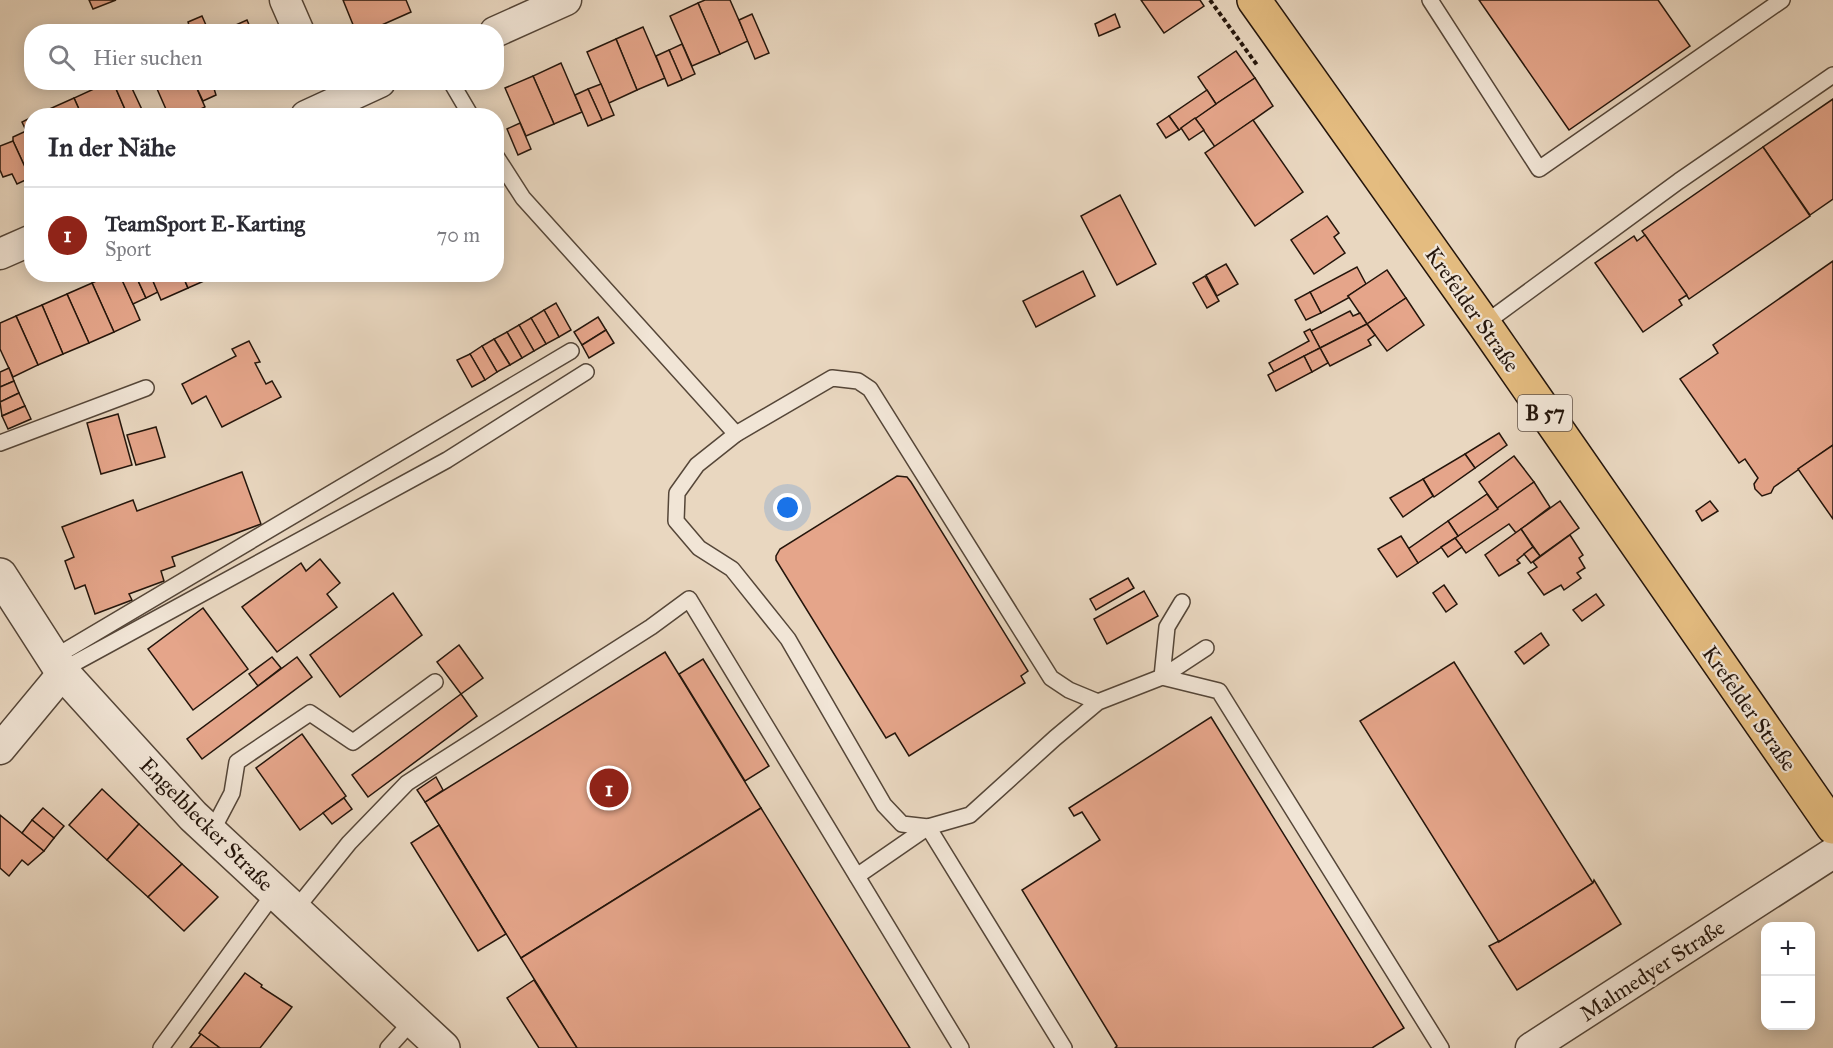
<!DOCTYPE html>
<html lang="de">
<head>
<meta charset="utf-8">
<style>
	:root { --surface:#fff; --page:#f2f2f3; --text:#2b2b33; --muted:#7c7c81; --line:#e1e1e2; --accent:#8f2418 }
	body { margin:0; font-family:"IM FELL Great Primer",serif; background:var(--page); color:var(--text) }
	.controls { position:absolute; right:18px; bottom:18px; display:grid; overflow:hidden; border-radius:12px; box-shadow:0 3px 15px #0003 }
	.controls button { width:54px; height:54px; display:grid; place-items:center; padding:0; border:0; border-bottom:2px solid var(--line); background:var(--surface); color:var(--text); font:30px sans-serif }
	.you { position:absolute; left:788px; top:508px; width:21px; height:21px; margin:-15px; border:4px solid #fff; border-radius:50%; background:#1a73e8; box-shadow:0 0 0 9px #1a73e833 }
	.badge { display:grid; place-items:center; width:39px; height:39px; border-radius:50%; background:var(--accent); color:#fff; font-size:20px; font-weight:700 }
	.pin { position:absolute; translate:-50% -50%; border:3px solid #fff; box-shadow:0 2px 6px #0006 }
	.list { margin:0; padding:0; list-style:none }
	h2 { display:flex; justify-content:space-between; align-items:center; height:78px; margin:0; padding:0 24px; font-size:26px }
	h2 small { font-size:20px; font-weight:400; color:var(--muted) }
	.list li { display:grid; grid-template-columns:39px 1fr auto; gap:18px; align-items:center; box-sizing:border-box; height:96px; padding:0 24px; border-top:2px solid var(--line) }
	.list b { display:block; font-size:22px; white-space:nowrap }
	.list p { margin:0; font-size:20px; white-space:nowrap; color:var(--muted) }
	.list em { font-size:20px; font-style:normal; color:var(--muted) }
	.icon { flex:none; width:33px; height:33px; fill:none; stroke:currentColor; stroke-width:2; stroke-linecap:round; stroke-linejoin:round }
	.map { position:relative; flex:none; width:1833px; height:1048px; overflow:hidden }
	.search { position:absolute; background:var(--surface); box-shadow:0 3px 15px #0003; left:24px; top:24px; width:480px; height:66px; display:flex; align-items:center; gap:15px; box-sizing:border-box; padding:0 21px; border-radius:24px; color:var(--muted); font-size:22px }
	.panel { position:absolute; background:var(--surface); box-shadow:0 3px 15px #0003; left:24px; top:108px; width:480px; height:174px; border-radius:24px }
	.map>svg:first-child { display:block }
</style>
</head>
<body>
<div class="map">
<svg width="1833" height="1048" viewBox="0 0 1833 1048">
	<rect width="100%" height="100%" fill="#e9d7c0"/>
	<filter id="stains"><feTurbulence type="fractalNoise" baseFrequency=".00333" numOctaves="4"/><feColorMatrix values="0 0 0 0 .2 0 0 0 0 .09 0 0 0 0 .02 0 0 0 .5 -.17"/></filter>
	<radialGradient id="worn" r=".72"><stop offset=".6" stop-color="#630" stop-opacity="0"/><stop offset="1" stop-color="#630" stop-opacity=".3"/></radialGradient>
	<!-- building -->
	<g fill="#e5a58a" stroke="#24150b" stroke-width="1.5">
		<polygon points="89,0 116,0 93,9"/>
		<polygon points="343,0 406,0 411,12 366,32 356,32"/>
		<polygon points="705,0 730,0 748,41 720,54 698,3"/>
		<polygon points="1141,0 1200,0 1204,6 1164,33"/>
		<polygon points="1479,0 1658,0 1690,46 1569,130"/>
		<polygon points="698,3 720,54 692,66 670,16"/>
		<polygon points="752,14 769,53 755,59 739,20"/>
		<polygon points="1115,14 1120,27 1099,36 1095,24"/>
		<polygon points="202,16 209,32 191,32 188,22"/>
		<polygon points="247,20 252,32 220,32"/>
		<polygon points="643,27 665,78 637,90 616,39"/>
		<polygon points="616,39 637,90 609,103 587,52"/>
		<polygon points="682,44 695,74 682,80 669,50"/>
		<polygon points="669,50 682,80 668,86 656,56"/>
		<polygon points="1236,51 1255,78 1216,104 1198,77"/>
		<polygon points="561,63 582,112 554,124 533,76"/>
		<polygon points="533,76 554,124 526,136 505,88"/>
		<polygon points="1255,78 1273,106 1215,147 1195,118"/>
		<polygon points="109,82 113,82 128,116 82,116 74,98"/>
		<polygon points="113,82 129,82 144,114 128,116"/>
		<polygon points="154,82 194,82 205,107 186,116 169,116"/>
		<polygon points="194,82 212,82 216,95 203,101"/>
		<polygon points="601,84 614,115 602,120 588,89"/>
		<polygon points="588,89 602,120 588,126 575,95"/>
		<polygon points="1207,90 1216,104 1179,130 1169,116"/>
		<polygon points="74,98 82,116 36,116 36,115"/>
		<polygon points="1833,99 1833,199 1810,215 1763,147"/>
		<polygon points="1169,116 1179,130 1166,138 1157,124"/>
		<polygon points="32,117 32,143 22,122"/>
		<polygon points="1195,118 1204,130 1189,140 1181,128"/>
		<polygon points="1253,120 1303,192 1255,226 1205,153"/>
		<polygon points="520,123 531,149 518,155 507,129"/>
		<polygon points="26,131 32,143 30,178 13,141 13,137"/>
		<polygon points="13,141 30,178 17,184 12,174 3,177 0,170 0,146"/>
		<polygon points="1763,147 1810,216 1689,299 1642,231"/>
		<polygon points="1120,195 1156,264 1117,285 1081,216"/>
		<polygon points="1327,216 1339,233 1334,237 1345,253 1314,274 1291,240"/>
		<polygon points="1645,235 1687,295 1679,300 1682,305 1643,332 1595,263 1634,236 1637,241"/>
		<polygon points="1833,261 1833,445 1774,487 1771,493 1762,496 1755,489 1754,484 1758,478 1745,459 1739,463 1680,379 1718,353 1713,345"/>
		<polygon points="1226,264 1238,284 1217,296 1206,275"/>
		<polygon points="1357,267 1366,284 1348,296 1350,297 1321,313 1310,292"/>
		<polygon points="1387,270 1406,298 1367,324 1348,296"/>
		<polygon points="1083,271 1095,296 1036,327 1023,301"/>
		<polygon points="111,274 120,274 140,320 114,332 92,283"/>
		<polygon points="135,274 146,298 133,304 122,280"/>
		<polygon points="135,274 150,274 158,292 146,298"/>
		<polygon points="150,274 182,274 188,288 161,300"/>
		<polygon points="182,274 212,274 213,277 188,288"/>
		<polygon points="1205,276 1219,301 1207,308 1193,283"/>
		<polygon points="92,283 114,332 89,343 67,294"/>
		<polygon points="1310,292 1321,313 1306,320 1295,300"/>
		<polygon points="67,294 89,343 63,354 42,305"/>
		<polygon points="1406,298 1424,325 1387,351 1367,324"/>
		<polygon points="556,303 571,330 559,337 544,310"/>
		<polygon points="42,305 63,354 38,365 16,316"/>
		<polygon points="544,310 559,337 546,344 531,318"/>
		<polygon points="1350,311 1353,316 1360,313 1367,324 1320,348 1311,331"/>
		<polygon points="16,316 38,365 13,377 0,349 0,323"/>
		<polygon points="598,317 606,330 582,345 574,332"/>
		<polygon points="531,318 546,344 534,351 519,325"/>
		<polygon points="1367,324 1375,335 1368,340 1371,345 1330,366 1320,348"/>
		<polygon points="519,325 534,351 522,358 507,332"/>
		<polygon points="1310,329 1320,348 1274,372 1269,363 1309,341 1304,332"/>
		<polygon points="606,330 614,343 589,358 582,345"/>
		<polygon points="507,332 522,358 510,365 494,339"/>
		<polygon points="494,339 510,365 497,372 482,346"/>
		<polygon points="249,341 260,362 255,363 266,384 272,381 281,397 222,427 206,396 192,404 182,384 236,356 232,349"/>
		<polygon points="482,346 497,372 485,380 470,354"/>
		<polygon points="1320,348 1328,363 1312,372 1304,356"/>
		<polygon points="470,354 485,380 472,387 457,360"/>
		<polygon points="1304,356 1312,372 1276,391 1268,375"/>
		<polygon points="9,368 14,381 0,387 0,372"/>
		<polygon points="14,381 19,393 0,402 0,387"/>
		<polygon points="19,393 25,406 2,416 0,402"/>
		<polygon points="25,406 31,419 8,429 2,416"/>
		<polygon points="118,414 132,465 101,474 87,423"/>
		<polygon points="156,427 165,457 136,465 127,435"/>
		<polygon points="1499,433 1507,445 1475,468 1465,454"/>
		<polygon points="1833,445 1833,519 1798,469"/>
		<polygon points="1465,454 1475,468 1434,497 1423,479"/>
		<polygon points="1514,456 1534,482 1498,509 1479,482"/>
		<polygon points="242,472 261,524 172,557 175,566 161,571 164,581 129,594 132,600 95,614 85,585 75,589 65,561 74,557 62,527 133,500 137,511"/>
		<polygon points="897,476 907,477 911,482 1028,671 1021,676 1025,683 909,756 895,733 886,738 776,560 776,556 780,549"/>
		<polygon points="1423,479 1433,496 1403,517 1390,498"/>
		<polygon points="1534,482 1550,507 1516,533 1509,524 1466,553 1455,538"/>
		<polygon points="1487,494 1498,509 1458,536 1448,521"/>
		<polygon points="1560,501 1579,528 1540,556 1521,529"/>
		<polygon points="1710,501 1718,511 1702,521 1696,511"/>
		<polygon points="1448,521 1458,536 1418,563 1408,549"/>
		<polygon points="1521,529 1533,547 1517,560 1520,563 1499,576 1485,555"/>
		<polygon points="1570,535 1583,555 1579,558 1585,568 1577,573 1581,578 1564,590 1561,585 1544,595 1528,573 1537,567 1533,562"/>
		<polygon points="1401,536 1418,563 1397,577 1378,549"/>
		<polygon points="1455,538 1462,547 1448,557 1441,547"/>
		<polygon points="1533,547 1540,556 1531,563 1524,554"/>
		<polygon points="320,559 340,583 327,594 337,607 277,652 242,607 301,563 306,571"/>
		<polygon points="1128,578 1134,588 1096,610 1090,599"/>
		<polygon points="1444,585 1457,604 1446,612 1433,593"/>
		<polygon points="1144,591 1158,616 1107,644 1094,619"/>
		<polygon points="393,593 422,635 340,697 310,655"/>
		<polygon points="1596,594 1604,605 1582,621 1573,610"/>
		<polygon points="203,608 248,669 193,710 148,649"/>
		<polygon points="1541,633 1549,645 1524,664 1515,652"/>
		<polygon points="459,645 483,678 461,694 437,662"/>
		<polygon points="665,652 761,808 521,958 425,802"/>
		<polygon points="272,657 281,668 258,686 249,674"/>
		<polygon points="297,657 312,677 202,759 187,739"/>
		<polygon points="703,659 769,766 745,781 679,674"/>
		<polygon points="1454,662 1593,883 1499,942 1360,721"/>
		<polygon points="461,694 477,716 368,797 352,775"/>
		<polygon points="1211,717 1404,1028 1372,1048 1115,1048 1117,1046 1022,890 1100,840 1082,812 1074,816 1069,808"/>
		<polygon points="302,734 346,796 300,830 256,768"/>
		<polygon points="436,777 443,790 425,802 417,790"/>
		<polygon points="102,789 139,824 107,860 69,825"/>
		<polygon points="344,798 352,809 332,824 323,813"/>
		<polygon points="43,808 64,826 54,838 32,820"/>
		<polygon points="761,808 910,1048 577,1048 521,958"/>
		<polygon points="0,815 44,851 28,865 22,860 9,876 0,868"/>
		<polygon points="32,820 54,838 44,851 22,833"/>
		<polygon points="139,824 182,864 148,897 107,860"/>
		<polygon points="439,825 506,934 478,951 411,843"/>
		<polygon points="182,864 218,897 184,931 148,897"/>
		<polygon points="1594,880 1621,924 1517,990 1489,946 1499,941 1499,942 1593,883"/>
		<polygon points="245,973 262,985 261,987 292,1007 260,1048 220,1048 199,1033"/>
		<polygon points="534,980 577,1048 539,1048 507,998"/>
		<polygon points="201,1034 220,1048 190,1048"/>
	</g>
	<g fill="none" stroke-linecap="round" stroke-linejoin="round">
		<!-- service casing -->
		<g stroke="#554638" stroke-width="18">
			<g id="service">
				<polyline points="1430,0 1539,169 1782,0"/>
				<polyline points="451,82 471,116"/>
				<polyline points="496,156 523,198 736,434"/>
				<polyline points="1484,324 1679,181 1833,75"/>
				<polyline points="0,443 146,388"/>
				<polyline points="1182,602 1167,627 1162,677 1206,648"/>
				<polyline points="53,658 571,351"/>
				<polyline points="62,670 447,460 586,372"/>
				<polyline points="1098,702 1069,690 1051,678 870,389 858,381 832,378 736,434 697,465 677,493 676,521 699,548 732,569 788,639 884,805 902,824 928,827 970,815 1055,738 1098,702 1162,677 1219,691 1441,1048"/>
				<polyline points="211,833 232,793 237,762 310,713 353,742 435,682"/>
				<polyline points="857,876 928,827 1064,1048"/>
				<polyline points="295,910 349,843 407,783 651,627 689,599 961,1048"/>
				<polyline points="161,1048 275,892"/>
				<polyline points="388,1048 413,1020"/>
			</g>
		</g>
		<!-- minor casing -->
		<g stroke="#554638" stroke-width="33">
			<g id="minor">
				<polyline points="285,0 299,32"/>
				<polyline points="495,32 566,0"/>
				<polyline points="306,116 380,82"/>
				<polyline points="0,254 32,240"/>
				<polyline points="0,749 63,673"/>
				<polyline points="1531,1048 1833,853"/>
			</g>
		</g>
		<!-- tertiary casing -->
		<g stroke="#554638" stroke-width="36">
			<polyline id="tertiary" points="0,575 63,673 193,816 443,1048"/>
		</g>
		<!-- primary casing -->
		<g stroke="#24150b" stroke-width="36">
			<polyline id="primary" points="1254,0 1484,324 1833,827"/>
		</g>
		<!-- path -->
		<polyline stroke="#24150b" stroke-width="4" stroke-dasharray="4.5 3" stroke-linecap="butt" points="1210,0 1257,65"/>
		<!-- service -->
		<use href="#service" stroke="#f1e5d6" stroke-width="15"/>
		<!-- minor -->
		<use href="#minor" stroke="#f1e5d6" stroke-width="30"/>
		<!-- tertiary -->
		<use href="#tertiary" stroke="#f1e5d6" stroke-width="33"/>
		<!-- primary -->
		<use href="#primary" stroke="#e4bc80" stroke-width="33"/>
	</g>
	<g text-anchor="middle" stroke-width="4.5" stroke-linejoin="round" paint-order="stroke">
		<!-- shield labels -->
		<rect fill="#f1e5d6" stroke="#625348" stroke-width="1.5" x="1518" y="395" width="54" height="36" rx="4.5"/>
		<g font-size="21" font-weight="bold" fill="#24150b">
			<text x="1545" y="420">B 57</text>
		</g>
		<!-- street labels -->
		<g font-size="22" fill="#24150b" stroke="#f1e5d6">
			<text transform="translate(1473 309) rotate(55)" y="8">Krefelder Straße</text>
			<text transform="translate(1750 708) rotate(55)" y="8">Krefelder Straße</text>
			<text transform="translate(207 824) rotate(45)" y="8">Engelblecker Straße</text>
			<text transform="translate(1652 970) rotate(-33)" y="8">Malmedyer Straße</text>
		</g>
	</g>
	<rect width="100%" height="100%" filter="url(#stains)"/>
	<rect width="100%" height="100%" fill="url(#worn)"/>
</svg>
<div class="controls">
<button>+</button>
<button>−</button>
</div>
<div class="you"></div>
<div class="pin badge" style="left:609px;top:788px">1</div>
<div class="search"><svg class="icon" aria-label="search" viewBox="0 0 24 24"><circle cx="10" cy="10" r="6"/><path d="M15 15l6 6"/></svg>Hier suchen</div>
<section class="panel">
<h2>In der Nähe<small></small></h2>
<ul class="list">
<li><span class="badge">1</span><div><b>TeamSport E-Karting</b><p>Sport</p></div><em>70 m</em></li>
</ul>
</section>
</div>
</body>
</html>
